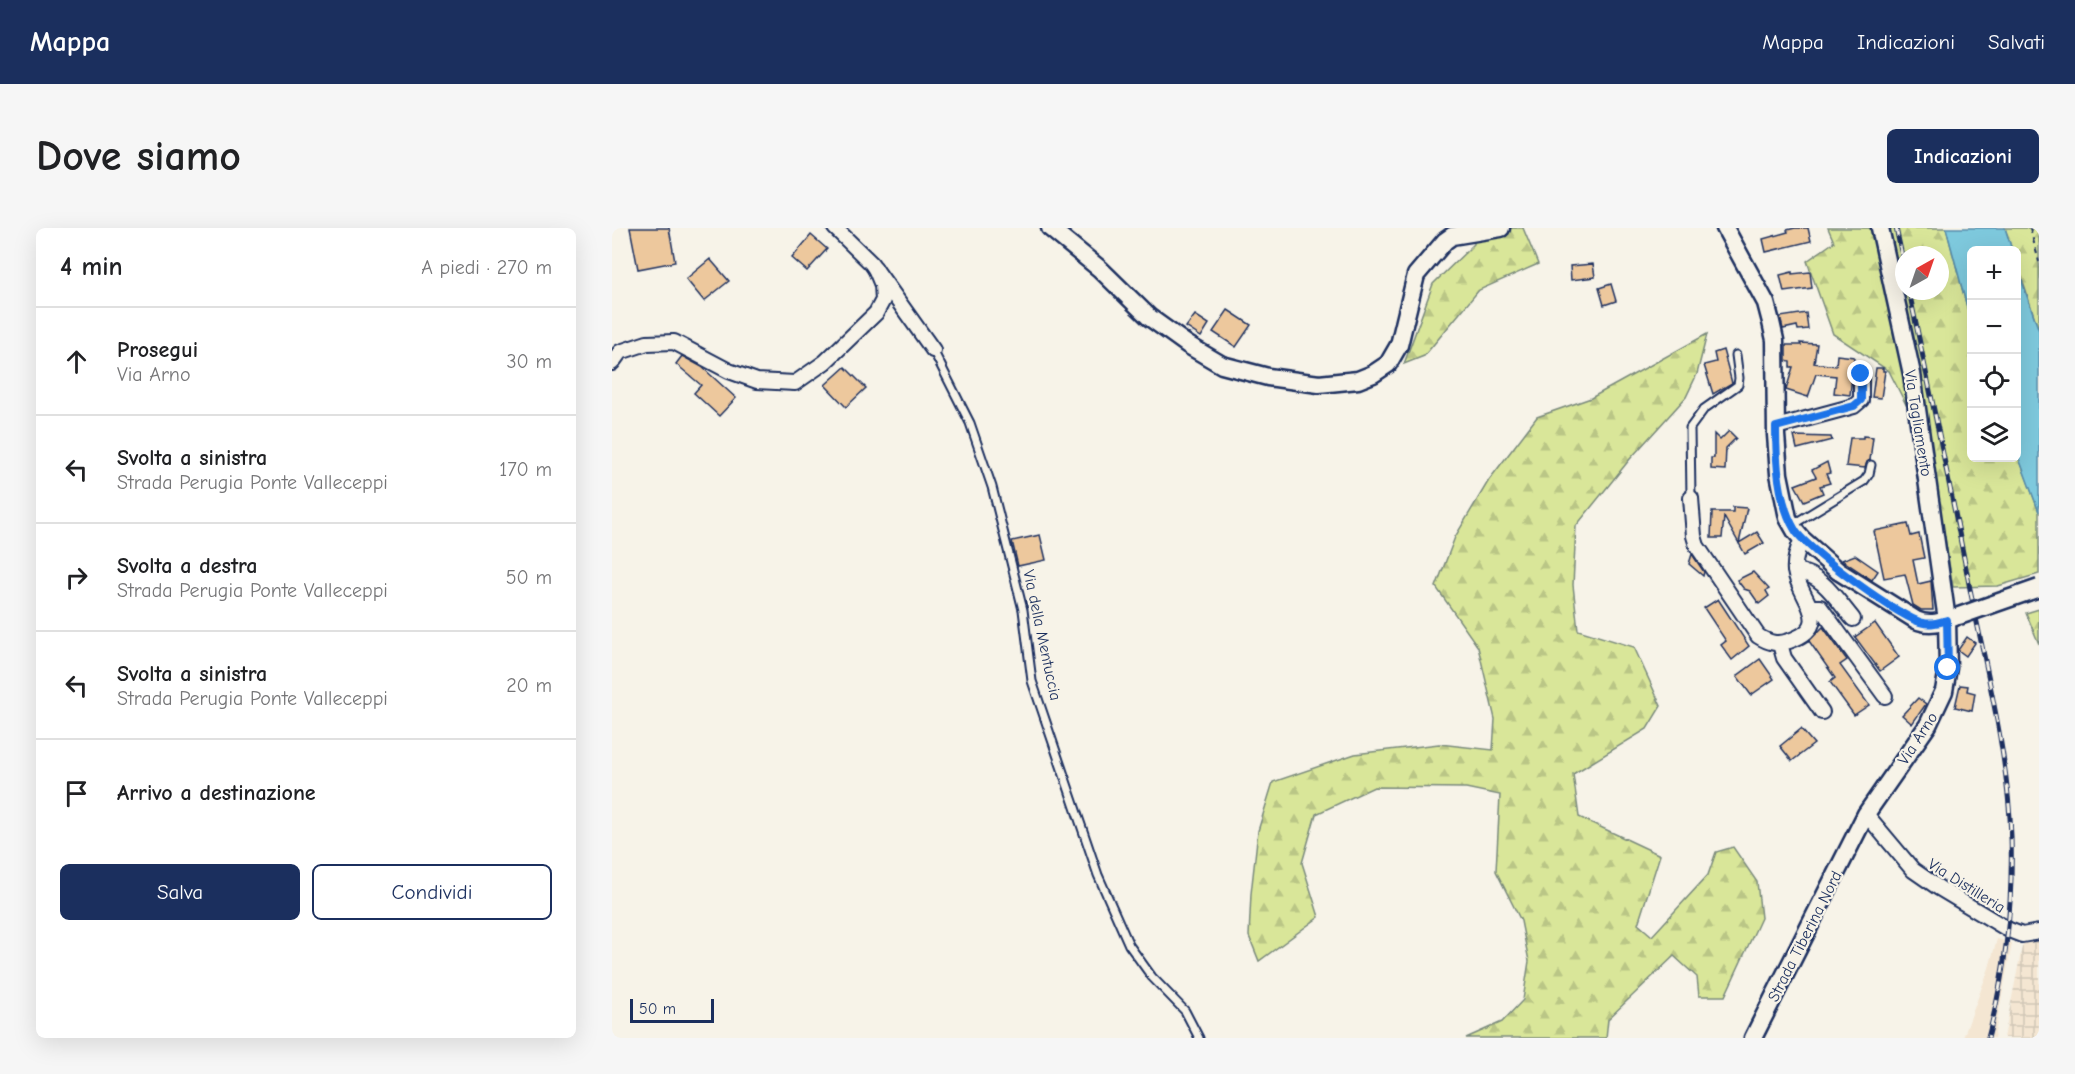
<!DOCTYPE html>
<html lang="it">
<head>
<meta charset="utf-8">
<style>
	:root { --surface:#fff; --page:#f6f6f6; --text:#202124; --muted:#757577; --line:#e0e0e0; --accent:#1b2f5e }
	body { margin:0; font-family:"Comic Neue",sans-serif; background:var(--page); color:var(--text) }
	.controls { position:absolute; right:18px; top:18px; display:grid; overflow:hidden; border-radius:9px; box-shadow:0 6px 24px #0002 }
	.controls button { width:54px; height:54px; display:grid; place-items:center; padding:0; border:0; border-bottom:2px solid var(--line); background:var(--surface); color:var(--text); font:30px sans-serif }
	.compass { position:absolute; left:1283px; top:18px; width:54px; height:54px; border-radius:50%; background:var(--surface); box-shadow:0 6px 24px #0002; rotate:40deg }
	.scale { position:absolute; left:18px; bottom:15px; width:84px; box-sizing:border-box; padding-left:6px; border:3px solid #1b2f5e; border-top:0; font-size:16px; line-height:21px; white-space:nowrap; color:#1b2f5e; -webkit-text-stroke:4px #f7f3e8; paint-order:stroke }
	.stop { position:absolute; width:18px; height:18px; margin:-14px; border:4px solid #1a73e8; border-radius:50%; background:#fff }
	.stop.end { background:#1a73e8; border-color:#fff; box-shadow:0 2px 6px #0008 }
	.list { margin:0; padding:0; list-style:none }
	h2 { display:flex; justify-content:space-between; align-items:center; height:78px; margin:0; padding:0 24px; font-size:26px }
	h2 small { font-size:20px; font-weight:400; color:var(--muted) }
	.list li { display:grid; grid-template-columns:39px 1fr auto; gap:18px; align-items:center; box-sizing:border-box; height:108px; padding:0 24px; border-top:2px solid var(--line) }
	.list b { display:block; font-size:22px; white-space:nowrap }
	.list p { margin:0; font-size:20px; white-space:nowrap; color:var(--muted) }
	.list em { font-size:20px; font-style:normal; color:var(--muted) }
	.actions { display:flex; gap:12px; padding:18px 24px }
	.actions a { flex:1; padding:14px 0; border:2px solid var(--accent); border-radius:9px; text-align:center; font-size:21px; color:var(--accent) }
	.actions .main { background:var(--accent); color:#fff }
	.icon { flex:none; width:33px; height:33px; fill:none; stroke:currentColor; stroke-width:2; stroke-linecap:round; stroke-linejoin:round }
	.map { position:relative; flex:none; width:1427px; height:810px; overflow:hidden; border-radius:9px }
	header { display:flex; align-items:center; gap:36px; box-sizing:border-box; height:84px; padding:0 30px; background:var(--accent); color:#fff }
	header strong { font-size:28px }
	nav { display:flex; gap:33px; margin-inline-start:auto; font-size:21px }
	.intro { display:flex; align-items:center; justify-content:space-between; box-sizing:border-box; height:144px; padding:0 36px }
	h1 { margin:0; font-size:42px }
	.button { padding:15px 27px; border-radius:9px; background:var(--accent); color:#fff; font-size:21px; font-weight:700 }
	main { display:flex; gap:36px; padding:0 36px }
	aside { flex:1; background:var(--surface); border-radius:9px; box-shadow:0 6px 24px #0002 }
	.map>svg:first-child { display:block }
</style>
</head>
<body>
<header>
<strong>Mappa</strong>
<nav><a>Mappa</a><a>Indicazioni</a><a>Salvati</a></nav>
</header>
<div class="intro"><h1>Dove siamo</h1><a class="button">Indicazioni</a></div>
<main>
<aside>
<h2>4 min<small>A piedi · 270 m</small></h2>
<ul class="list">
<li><svg class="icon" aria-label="ahead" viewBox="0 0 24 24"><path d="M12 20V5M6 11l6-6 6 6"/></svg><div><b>Prosegui</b><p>Via Arno</p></div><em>30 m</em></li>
<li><svg class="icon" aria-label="left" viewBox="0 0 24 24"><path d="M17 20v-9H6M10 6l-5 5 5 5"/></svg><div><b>Svolta a sinistra</b><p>Strada Perugia Ponte Valleceppi</p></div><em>170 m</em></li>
<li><svg class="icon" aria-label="right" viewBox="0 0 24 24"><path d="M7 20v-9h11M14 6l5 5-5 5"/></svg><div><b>Svolta a destra</b><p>Strada Perugia Ponte Valleceppi</p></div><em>50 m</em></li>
<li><svg class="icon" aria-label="left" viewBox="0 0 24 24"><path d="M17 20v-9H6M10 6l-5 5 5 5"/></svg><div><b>Svolta a sinistra</b><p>Strada Perugia Ponte Valleceppi</p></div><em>20 m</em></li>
<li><svg class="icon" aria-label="arrive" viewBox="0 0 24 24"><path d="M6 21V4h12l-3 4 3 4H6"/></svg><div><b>Arrivo a destinazione</b></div></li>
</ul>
<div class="actions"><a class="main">Salva</a><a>Condividi</a></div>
</aside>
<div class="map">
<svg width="1427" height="810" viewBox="0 0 1427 810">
	<defs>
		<pattern id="industrial-grid" width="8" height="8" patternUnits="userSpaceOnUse" patternTransform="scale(1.5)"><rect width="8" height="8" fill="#f4e6d2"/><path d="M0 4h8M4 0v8" fill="none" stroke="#d1c6b7"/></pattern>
		<pattern id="forest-firs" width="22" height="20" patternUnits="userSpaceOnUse" patternTransform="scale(1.5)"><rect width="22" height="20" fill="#d9e699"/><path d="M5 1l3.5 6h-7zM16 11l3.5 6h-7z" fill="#bac686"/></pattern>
	</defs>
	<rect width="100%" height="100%" fill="#f7f3e8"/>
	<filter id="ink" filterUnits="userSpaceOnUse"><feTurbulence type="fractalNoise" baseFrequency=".0167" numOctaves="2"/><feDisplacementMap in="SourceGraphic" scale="12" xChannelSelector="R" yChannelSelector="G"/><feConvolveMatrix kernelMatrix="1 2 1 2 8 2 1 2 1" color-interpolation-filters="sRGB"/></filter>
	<g filter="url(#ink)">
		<!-- built -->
		<polygon fill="#f4e6d2" points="1385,711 1400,715 1382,810 1351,810 1377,740"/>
		<!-- industrial -->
		<polygon fill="url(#industrial-grid)" points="1427,697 1427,810 1392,810 1410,719 1415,708"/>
		<!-- forest -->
		<g fill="url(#forest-firs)" stroke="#7a8a7c" stroke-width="1.5" fill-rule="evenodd">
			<polygon points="860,0 911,0 926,36 867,62 812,128 792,136 821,56 862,16"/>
			<path d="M1216 0H1334L1359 94 1360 230H1404L1405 224 1427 284V346L1386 358 1341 359 1319 226 1277 143 1221 106 1195 33 1222 14ZM1292 27H1328V63H1292Z"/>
			<polygon points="1393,0 1427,0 1427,103 1405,36 1404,22 1400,22"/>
			<polygon points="1095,106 1085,146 1074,169 1018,231 964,298 961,357 966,402 1022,419 1049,478 1035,501 961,546 967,589 1048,627 1026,696 1040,708 1096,647 1104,624 1121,619 1145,654 1149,690 1113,768 1087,768 1085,749 1062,728 996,791 994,810 854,810 890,794 911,772 917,733 909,693 884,643 888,567 854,560 762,559 704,586 690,635 707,689 647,733 637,708 639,666 646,603 661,554 743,526 827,516 881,522 883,491 866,419 824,359 843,309 877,252 925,189 979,170"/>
			<polygon points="1427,381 1427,416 1414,385"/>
		</g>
		<!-- water -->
		<g fill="#7ec9dd" stroke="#568baa" stroke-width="1.5">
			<polygon points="1334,0 1393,0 1400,22 1360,22 1359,94"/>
			<polygon points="1404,36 1427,103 1427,284 1405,225"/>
		</g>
		<!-- building -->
		<g fill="#edc89d" stroke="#1b2f5e" stroke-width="1.5">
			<polygon points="18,0 57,0 63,34 26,41"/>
			<polygon points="1183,0 1196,0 1199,13 1154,24 1151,11 1176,4 1175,2"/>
			<polygon points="199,7 215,21 195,43 180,30"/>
			<polygon points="98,31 117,53 92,73 74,51"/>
			<polygon points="981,36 983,49 959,52 958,38"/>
			<polygon points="1180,44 1180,46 1198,44 1200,60 1172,64 1168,47"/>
			<polygon points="999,56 1004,73 992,77 987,60"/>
			<polygon points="616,82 639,97 624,119 601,104"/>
			<polygon points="1194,85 1196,101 1186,102 1185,98 1171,101 1168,89"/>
			<polygon points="583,87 597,96 589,109 574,99"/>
			<polygon points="1188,115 1205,116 1202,135 1224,138 1225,127 1242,129 1238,167 1222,165 1224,148 1204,146 1196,169 1174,162 1181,139 1178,139 1178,134 1174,133 1174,117 1189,117"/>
			<polygon points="1111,122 1120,155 1101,166 1092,137 1104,134 1102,125"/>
			<polygon points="70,128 90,139 124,170 107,188 82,165 89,157 64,136"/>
			<polygon points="233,139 254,160 234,179 213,157"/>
			<polygon points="1264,140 1271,140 1271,143 1273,143 1269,170 1260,169"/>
			<polygon points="1117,203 1124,210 1114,220 1113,242 1099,241 1099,230 1102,230 1102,206 1108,212"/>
			<polygon points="1182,208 1219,209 1220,212 1185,221"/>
			<polygon points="1251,208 1261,209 1258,232 1255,234 1253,240 1234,238 1238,210 1251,210"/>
			<polygon points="1215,234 1218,245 1214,246 1218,255 1208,258 1211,265 1192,273 1183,257 1204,249 1200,242"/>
			<polygon points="1121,279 1135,280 1127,315 1145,304 1152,315 1133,326 1112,289 1110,310 1099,310 1100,284 1121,284"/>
			<polygon points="1296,296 1299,308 1307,306 1312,330 1301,332 1306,356 1319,353 1321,382 1309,382 1301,377 1293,346 1272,350 1262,303"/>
			<polygon points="428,307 434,332 406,338 400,313"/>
			<polygon points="1080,326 1092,344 1091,348 1077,336"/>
			<polygon points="1243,327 1266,343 1260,352 1230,332"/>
			<polygon points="1141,344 1157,361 1154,363 1157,368 1147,376 1138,363 1132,361 1125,352"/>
			<polygon points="1106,371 1137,418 1120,432 1109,417 1114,413 1092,380"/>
			<polygon points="1263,395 1287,429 1268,443 1243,409"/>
			<polygon points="1211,399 1235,432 1228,437 1257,477 1242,487 1218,454 1223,450 1197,413"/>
			<polygon points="1355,409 1363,415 1354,428 1346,422"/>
			<polygon points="1148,431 1162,451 1139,467 1125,448"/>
			<polygon points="1348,457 1356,458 1355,463 1363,465 1360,483 1343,479"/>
			<polygon points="1306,470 1314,476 1300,496 1290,487"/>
			<polygon points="1189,501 1202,516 1180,533 1168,518"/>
		</g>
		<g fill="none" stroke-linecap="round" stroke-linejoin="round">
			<!-- service casing -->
			<g stroke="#1b2f5e" stroke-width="11">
				<g id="service">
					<polyline points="321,122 358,195 380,259 411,382 420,453 486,647 517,717 540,749 573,783 587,810"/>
					<polyline points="1079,270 1078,200 1092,181 1126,157 1127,150 1124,127"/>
					<polyline points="1180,297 1252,253 1257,246 1259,237"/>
				</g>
			</g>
			<!-- minor casing -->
			<g stroke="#1b2f5e" stroke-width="18">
				<g id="minor">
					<polyline points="223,0 259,35 321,122"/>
					<polyline points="0,135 8,124 35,115 62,114 117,143 145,153 183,155 213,134 264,85 271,72 270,57 263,40"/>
					<polyline points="1164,199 1242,178 1249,172 1249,146"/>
					<path d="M1079 270 1082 308 1085 318 1146 408C1157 415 1165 417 1177 413 1224 397 1187 371 1183 343 1182 333 1186 320 1190 311"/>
					<path d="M1183 342C1211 347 1224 371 1241 391"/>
					<polyline points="1199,379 1208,379 1273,468"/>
					<polyline points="1168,416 1172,430 1210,484"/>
					<polyline points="1254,586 1301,642 1327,660 1397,702 1410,707 1427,704"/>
				</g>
			</g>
			<!-- tertiary casing -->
			<g stroke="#1b2f5e" stroke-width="21">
				<g id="tertiary">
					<polyline points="438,0 488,41 537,89 576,117 610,137 656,149 707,156 746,152 761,146 776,136 787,117 804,47 833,13 840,8 889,0"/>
					<path d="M1113 0 1154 75 1159 94 1163 112 1164 207 1167 246 1176 290 1184 304 1190 311 1226 343 1304 392C1317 398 1330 394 1343 389"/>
					<polyline points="1141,810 1254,586 1316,497 1332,463 1336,440 1335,392 1300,146 1268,0"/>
				</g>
			</g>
			<!-- path -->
			<polyline stroke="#1b2f5e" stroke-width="2" stroke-dasharray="6 4.5" stroke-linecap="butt" points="1418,0 1427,34"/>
			<!-- service -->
			<use href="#service" stroke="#f7f3e8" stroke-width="7"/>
			<!-- minor -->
			<use href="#minor" stroke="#f7f3e8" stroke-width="14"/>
			<!-- tertiary -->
			<use href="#tertiary" stroke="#f7f3e8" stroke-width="16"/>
			<!-- rail casing -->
			<g stroke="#1b2f5e" stroke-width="5">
				<g id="rail">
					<polyline points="1284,0 1292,37"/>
					<path d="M1297 63C1318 162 1339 262 1358 361 1374 440 1396 527 1399 608 1401 677 1394 743 1376 810"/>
				</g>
			</g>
			<!-- rail -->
			<use href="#rail" stroke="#f7f3e8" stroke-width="3" stroke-dasharray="9" stroke-linecap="butt"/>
			<!-- tertiary-bridge casing -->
			<g stroke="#1b2f5e" stroke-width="21" stroke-linecap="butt">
				<polyline id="tertiary-bridge" points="1347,388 1427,360"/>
			</g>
			<!-- tertiary-bridge -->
			<use href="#tertiary-bridge" stroke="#f7f3e8" stroke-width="16"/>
		</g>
	</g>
	<g fill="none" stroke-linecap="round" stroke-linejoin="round" filter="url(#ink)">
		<!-- route -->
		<path stroke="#1a73e8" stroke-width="8" d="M1249 146V172L1242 178 1164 199C1164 232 1166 274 1183 302 1194 321 1291 392 1312 395 1319 397 1328 394 1335 392L1336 440"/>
	</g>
	<g text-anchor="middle" stroke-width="4.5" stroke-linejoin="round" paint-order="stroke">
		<!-- street labels -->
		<g font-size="16" fill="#1b2f5e" stroke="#f7f3e8">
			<text transform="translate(1307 195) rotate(81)" y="6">Via Tagliamento</text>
			<text transform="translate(431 407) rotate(78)" y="6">Via della Mentuccia</text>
			<text transform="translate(1305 510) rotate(-57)" y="6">Via Arno</text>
			<text transform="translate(1355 657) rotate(32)" y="6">Via Distilleria</text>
			<text transform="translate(1192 708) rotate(-63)" y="6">Strada Tiberina Nord</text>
		</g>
	</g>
</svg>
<div class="controls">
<button>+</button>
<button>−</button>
<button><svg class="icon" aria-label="locate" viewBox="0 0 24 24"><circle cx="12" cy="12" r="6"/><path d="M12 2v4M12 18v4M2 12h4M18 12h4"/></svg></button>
<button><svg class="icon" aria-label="layers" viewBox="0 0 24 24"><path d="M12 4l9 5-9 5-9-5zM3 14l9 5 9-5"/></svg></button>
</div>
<svg class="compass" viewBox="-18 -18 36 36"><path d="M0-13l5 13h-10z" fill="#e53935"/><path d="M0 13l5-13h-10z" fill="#757577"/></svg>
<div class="scale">50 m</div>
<div class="stop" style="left:1336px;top:440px"></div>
<div class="stop end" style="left:1249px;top:146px"></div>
</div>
</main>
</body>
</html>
